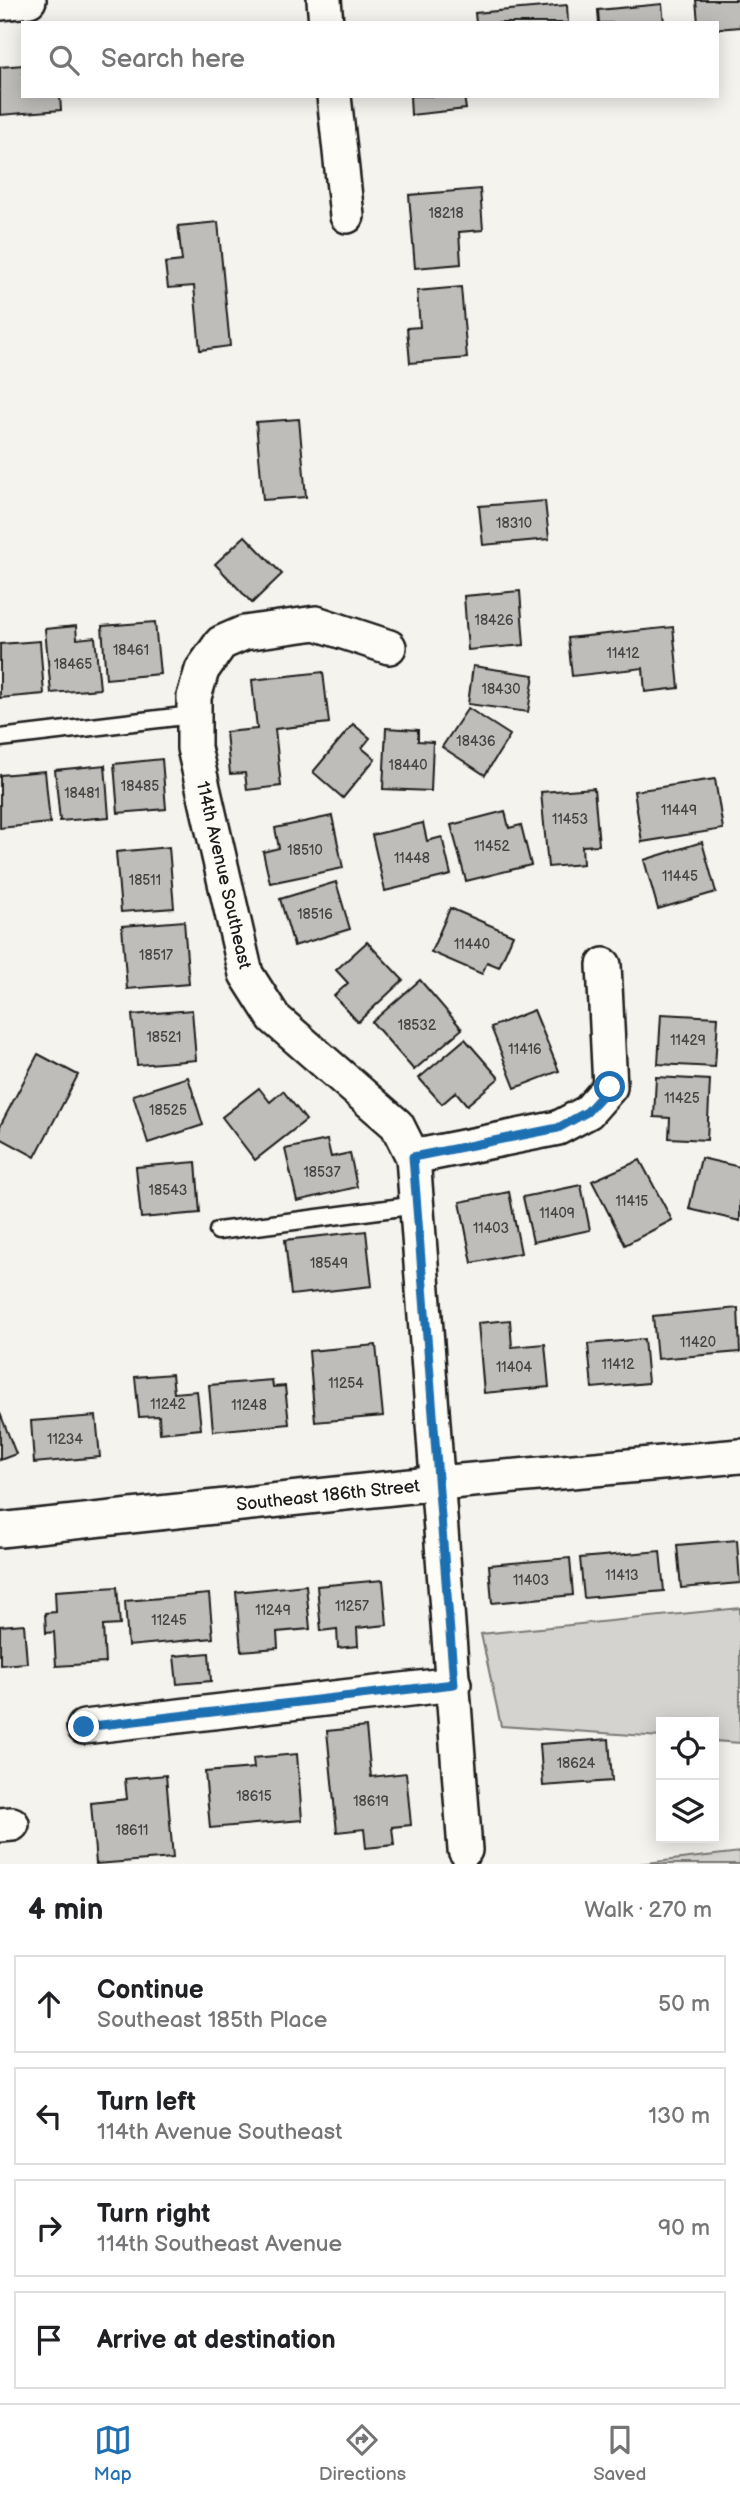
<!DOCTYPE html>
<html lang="en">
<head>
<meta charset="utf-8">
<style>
	:root { --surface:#fff; --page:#f6f6f6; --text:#202124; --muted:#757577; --line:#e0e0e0; --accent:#1f6fb2 }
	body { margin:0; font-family:"Balsamiq Sans",sans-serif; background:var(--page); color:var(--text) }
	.controls { position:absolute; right:21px; bottom:21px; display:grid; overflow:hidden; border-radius:0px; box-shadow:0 4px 18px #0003 }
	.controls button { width:63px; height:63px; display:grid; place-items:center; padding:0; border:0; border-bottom:2px solid var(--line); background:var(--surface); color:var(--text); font:35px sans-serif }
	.stop { position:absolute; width:21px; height:21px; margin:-16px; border:5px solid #1f6fb2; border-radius:50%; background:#fff }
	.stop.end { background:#1f6fb2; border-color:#fff; box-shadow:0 2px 7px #0008 }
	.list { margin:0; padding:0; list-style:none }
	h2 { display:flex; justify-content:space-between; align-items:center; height:91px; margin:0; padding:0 28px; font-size:30px }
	h2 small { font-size:23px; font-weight:400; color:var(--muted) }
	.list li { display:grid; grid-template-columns:46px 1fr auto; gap:21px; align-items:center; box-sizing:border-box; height:98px; margin:0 14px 14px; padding:0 14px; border:2px solid var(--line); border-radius:0px }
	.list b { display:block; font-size:26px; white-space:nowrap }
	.list p { margin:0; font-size:23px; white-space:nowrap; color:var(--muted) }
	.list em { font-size:23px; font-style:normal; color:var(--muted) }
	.icon { flex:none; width:38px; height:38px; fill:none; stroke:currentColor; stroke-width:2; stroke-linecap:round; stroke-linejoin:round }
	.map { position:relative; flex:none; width:740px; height:1864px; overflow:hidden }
	.search { position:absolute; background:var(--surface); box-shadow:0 4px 18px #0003; left:21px; right:21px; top:21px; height:77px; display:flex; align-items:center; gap:18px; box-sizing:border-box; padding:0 24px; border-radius:0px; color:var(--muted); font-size:26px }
	.sheet { height:539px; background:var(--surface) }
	nav { display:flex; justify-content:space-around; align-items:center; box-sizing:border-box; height:98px; border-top:2px solid var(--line); background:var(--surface); font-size:19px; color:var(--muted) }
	nav a { display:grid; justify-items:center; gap:4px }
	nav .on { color:var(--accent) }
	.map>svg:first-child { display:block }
</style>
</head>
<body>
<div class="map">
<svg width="740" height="1864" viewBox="0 0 740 1864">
	<rect width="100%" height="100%" fill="#f4f3ee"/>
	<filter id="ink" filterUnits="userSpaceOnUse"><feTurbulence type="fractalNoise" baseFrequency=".0143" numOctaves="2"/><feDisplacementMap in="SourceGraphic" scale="14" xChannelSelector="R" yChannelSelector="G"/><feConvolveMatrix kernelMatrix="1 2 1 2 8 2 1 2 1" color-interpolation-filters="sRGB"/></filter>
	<g filter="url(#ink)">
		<!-- green -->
		<g fill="#d4d3cf" stroke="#787876" stroke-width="2">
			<polygon points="740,1608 740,1743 714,1741 714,1722 661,1722 661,1737 501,1726 481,1634"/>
			<polygon points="740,1852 740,1864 638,1864"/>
		</g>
		<!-- building -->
		<g fill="#bebdba" stroke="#1c1c1c" stroke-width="2">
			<polygon points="696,0 740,0 740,27 717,29 717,23 698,23"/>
			<polygon points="662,4 664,23 599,23 598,10"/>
			<polygon points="567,5 568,23 476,23 475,13"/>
			<polygon points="23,65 23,96 60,96 61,110 0,115 0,67"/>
			<polygon points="410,96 464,96 466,109 411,115"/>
			<polygon points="480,189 483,230 459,232 461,264 415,268 409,195"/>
			<polygon points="218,222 230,346 200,350 194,286 168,288 165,263 182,261 178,226"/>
			<polygon points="461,287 467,358 410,363 407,328 420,327 417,291"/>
			<polygon points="299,419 306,497 263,500 256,422"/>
			<polygon points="545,501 549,539 483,545 479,506"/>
			<polygon points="245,536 282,574 252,603 215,564"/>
			<polygon points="520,591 524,645 468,650 464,596"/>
			<polygon points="155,622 160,674 106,679 102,626"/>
			<polygon points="76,626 77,639 95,637 100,689 51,693 45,629"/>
			<polygon points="673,627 679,688 645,692 643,668 572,676 568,638"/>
			<polygon points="40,641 44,694 0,698 0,644"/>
			<polygon points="473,666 534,675 528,712 468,704"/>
			<polygon points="323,672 329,723 275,729 281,786 247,790 245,773 230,774 226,732 257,729 252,680"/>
			<polygon points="468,708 510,735 485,775 442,747"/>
			<polygon points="353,724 370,738 362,748 375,759 343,798 313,772"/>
			<polygon points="386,728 418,730 418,741 433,742 431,791 383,789"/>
			<polygon points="162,759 166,809 118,813 114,764"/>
			<polygon points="105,765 109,817 60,821 55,770"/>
			<polygon points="45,771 50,823 0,828 0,775"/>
			<polygon points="715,779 723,829 642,842 634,791"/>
			<polygon points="594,788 599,845 582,846 583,864 548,867 541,792"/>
			<polygon points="505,811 509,828 521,825 531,865 466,881 451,825"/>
			<polygon points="332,816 343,868 270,883 263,852 279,848 275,828"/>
			<polygon points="423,823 427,841 442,837 451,875 385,891 372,835"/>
			<polygon points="702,842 716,892 658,909 644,860"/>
			<polygon points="169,847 174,908 121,912 116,852"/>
			<polygon points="336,882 350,929 294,946 280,899"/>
			<polygon points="450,908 513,935 499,967 487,962 482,974 431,952"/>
			<polygon points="184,921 189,984 127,989 122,926"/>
			<polygon points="367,942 403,980 358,1022 334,996 348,983 336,970"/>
			<polygon points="420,980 462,1029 414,1070 372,1022"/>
			<polygon points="192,1010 196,1060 137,1065 132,1015"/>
			<polygon points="534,1010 559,1071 515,1088 491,1027"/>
			<polygon points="661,1014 718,1017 715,1067 658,1064"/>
			<polygon points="465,1039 499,1078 467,1105 456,1092 442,1104 419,1078"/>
			<polygon points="38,1054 78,1075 35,1157 0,1138 0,1126"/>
			<polygon points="188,1077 203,1125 148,1143 133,1095"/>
			<polygon points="656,1077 710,1080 707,1140 669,1138 670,1118 654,1117"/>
			<polygon points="259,1088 270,1102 283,1091 306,1120 255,1160 222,1117"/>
			<polygon points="327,1140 331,1157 350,1153 357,1187 297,1201 285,1149"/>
			<polygon points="701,1158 740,1167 740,1221 689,1209"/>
			<polygon points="640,1160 672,1220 625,1245 592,1181"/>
			<polygon points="196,1162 200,1213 141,1218 136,1167"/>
			<polygon points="581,1185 590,1230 533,1242 523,1197"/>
			<polygon points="509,1192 521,1253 472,1263 460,1202"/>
			<polygon points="366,1231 372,1286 291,1295 285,1240"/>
			<polygon points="738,1308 740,1352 657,1359 653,1316"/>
			<polygon points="510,1320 512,1347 545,1344 549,1387 484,1393 478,1323"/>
			<polygon points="644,1339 648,1383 592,1388 588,1344"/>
			<polygon points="376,1345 383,1416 315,1422 309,1351"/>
			<polygon points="172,1374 174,1393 197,1391 201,1429 160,1433 159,1416 139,1417 135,1377"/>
			<polygon points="272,1380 273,1387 285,1386 289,1424 213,1431 209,1385"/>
			<polygon points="0,1413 16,1454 0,1460"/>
			<polygon points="96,1416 100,1457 34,1463 31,1421"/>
			<polygon points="737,1540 740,1583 681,1588 677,1545"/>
			<polygon points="660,1551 664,1591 584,1598 580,1558"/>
			<polygon points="570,1558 573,1595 492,1603 489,1565"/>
			<polygon points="383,1580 387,1625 357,1628 358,1646 338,1648 337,1629 321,1631 317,1586"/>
			<polygon points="306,1585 310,1629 277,1632 278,1648 241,1651 236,1592"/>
			<polygon points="117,1587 120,1625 103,1626 105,1663 56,1666 54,1632 46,1633 45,1613 56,1612 55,1591"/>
			<polygon points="209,1594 213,1638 128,1646 125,1601"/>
			<polygon points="24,1624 27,1663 0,1665 0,1626"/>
			<polygon points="209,1653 211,1681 177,1684 174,1656"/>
			<polygon points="366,1727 371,1777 406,1773 411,1825 392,1827 394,1845 366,1848 364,1829 337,1832 327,1731"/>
			<polygon points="609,1739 612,1781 543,1786 540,1744"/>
			<polygon points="297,1754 302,1820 210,1828 205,1772 254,1768 253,1758"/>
			<polygon points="166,1775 173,1858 96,1864 91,1803 127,1799 125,1779"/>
		</g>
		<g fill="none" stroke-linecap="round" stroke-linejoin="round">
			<!-- lane casing -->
			<g stroke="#1c1c1c" stroke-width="21">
				<g id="lane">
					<polyline points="0,738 192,715"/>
					<polyline points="218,1231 417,1205"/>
				</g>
			</g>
			<!-- street casing -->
			<g stroke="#1c1c1c" stroke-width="38">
				<g id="street">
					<polyline points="324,0 326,23"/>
					<polyline points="0,3 29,0"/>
					<polyline points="334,96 347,216"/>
					<polyline points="389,647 316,623 244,633 221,643 202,670 194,697 194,748 246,974 274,1018 397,1125 413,1157 465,1850"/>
					<polyline points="413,1157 558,1128 588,1112 610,1087 604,965"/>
					<polyline points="0,1530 439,1483 740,1456"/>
					<polyline points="84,1727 454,1684"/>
					<polyline points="0,1825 12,1824"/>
				</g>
			</g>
			<!-- lane -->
			<use href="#lane" stroke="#fdfcf7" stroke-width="16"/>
			<!-- street -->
			<use href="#street" stroke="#fdfcf7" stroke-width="33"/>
		</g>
	</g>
	<g fill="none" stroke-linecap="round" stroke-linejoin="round" filter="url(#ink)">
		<!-- route -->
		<polyline stroke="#1f6fb2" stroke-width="9" points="84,1727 454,1684 413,1157 558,1128 587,1112 610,1087"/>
	</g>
	<g text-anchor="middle" stroke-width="5" stroke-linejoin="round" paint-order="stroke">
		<!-- number labels -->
		<g font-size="14" fill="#444">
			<text x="446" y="218">18218</text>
			<text x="514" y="528">18310</text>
			<text x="494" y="625">18426</text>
			<text x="131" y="655">18461</text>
			<text x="623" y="658">11412</text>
			<text x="73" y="669">18465</text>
			<text x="501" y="694">18430</text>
			<text x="476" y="746">18436</text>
			<text x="408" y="770">18440</text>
			<text x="140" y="791">18485</text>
			<text x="82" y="798">18481</text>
			<text x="679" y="815">11449</text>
			<text x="570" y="824">11453</text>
			<text x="492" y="851">11452</text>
			<text x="305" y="855">18510</text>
			<text x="412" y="863">11448</text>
			<text x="680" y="881">11445</text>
			<text x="145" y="885">18511</text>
			<text x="315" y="919">18516</text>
			<text x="472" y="949">11440</text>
			<text x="156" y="960">18517</text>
			<text x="417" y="1030">18532</text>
			<text x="164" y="1042">18521</text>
			<text x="688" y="1045">11429</text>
			<text x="525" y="1054">11416</text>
			<text x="682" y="1103">11425</text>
			<text x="168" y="1115">18525</text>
			<text x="322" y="1177">18537</text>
			<text x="168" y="1195">18543</text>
			<text x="632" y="1206">11415</text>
			<text x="557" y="1218">11409</text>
			<text x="491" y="1233">11403</text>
			<text x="329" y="1268">18549</text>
			<text x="698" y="1347">11420</text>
			<text x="618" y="1369">11412</text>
			<text x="514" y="1372">11404</text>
			<text x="346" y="1388">11254</text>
			<text x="168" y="1409">11242</text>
			<text x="249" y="1410">11248</text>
			<text x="65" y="1444">11234</text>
			<text x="622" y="1580">11413</text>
			<text x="531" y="1585">11403</text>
			<text x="352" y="1611">11257</text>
			<text x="273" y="1615">11249</text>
			<text x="169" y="1625">11245</text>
			<text x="576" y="1768">18624</text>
			<text x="254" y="1801">18615</text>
			<text x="371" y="1806">18619</text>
			<text x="132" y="1835">18611</text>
		</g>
		<!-- street labels -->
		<g font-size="18" fill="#1c1c1c" stroke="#fdfcf7">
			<text transform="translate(224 875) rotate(77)" y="6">114th Avenue Southeast</text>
			<text transform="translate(328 1495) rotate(-6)" y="6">Southeast 186th Street</text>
		</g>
	</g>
</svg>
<div class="controls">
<button><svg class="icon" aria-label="locate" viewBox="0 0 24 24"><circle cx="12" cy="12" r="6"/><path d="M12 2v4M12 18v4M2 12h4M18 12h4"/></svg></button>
<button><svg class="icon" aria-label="layers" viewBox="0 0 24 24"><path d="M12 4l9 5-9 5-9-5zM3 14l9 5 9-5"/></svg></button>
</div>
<div class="stop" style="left:610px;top:1087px"></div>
<div class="stop end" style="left:84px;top:1727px"></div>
<div class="search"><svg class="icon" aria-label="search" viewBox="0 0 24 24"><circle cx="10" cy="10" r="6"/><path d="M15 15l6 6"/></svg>Search here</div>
</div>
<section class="sheet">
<h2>4 min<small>Walk · 270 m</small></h2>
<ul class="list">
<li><svg class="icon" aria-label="ahead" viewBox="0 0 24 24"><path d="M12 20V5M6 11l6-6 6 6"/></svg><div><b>Continue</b><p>Southeast 185th Place</p></div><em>50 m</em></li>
<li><svg class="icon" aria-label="left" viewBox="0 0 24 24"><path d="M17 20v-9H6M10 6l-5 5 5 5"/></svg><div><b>Turn left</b><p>114th Avenue Southeast</p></div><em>130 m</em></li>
<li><svg class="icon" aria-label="right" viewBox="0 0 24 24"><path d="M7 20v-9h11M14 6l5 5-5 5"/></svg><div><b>Turn right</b><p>114th Southeast Avenue</p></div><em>90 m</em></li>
<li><svg class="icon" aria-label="arrive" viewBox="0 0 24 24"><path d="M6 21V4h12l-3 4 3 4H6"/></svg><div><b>Arrive at destination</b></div></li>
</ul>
</section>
<nav>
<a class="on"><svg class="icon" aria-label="map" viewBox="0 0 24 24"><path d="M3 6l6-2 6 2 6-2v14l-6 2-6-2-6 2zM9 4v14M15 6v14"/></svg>Map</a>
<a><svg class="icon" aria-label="directions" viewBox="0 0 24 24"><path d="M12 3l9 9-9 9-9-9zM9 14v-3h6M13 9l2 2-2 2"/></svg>Directions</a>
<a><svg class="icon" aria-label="saved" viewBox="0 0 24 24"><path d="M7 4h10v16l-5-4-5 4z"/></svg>Saved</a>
</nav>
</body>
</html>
